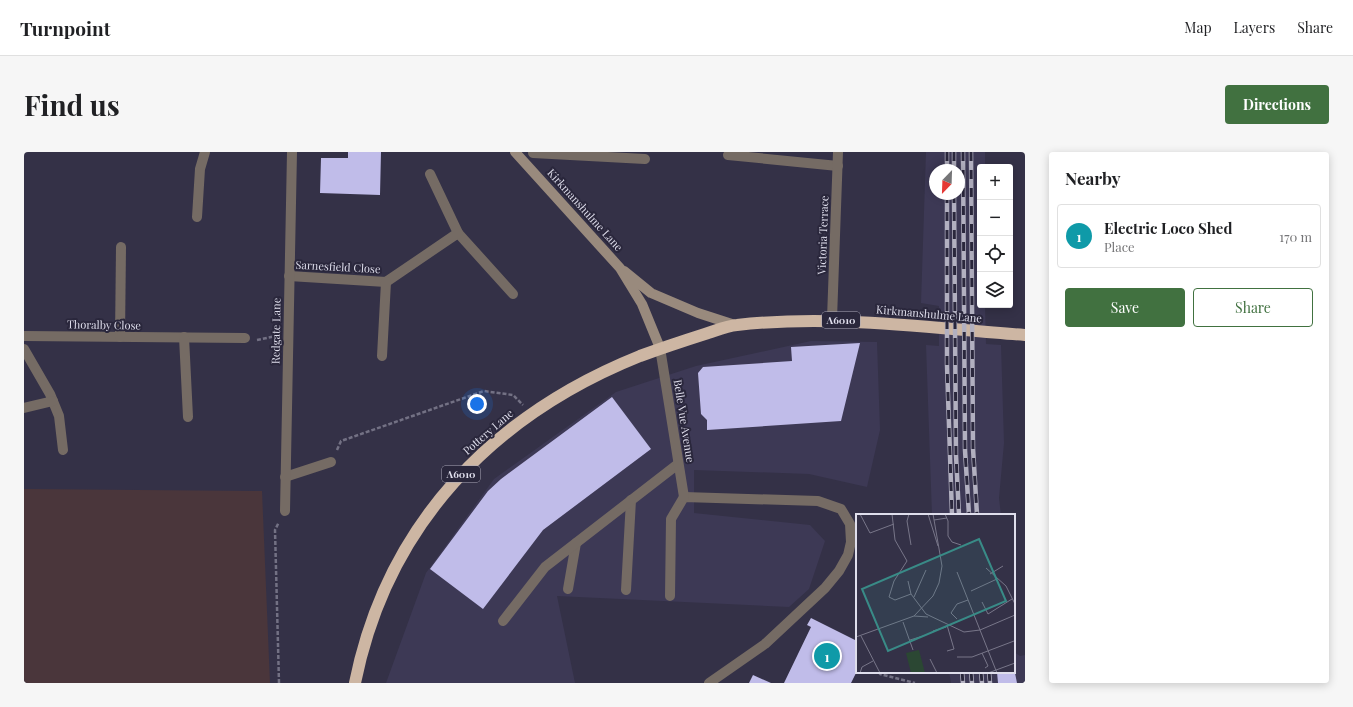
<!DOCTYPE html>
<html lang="en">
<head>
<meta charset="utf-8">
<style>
	:root { --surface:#fff; --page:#f6f6f6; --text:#202124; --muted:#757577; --line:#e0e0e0; --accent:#417140 }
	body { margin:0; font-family:"Playfair Display",serif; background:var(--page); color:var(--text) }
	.controls { position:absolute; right:12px; top:12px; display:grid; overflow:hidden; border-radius:4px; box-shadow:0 2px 10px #0003 }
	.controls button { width:36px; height:36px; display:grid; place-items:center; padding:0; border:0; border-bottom:1px solid var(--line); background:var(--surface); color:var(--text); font:20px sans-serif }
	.compass { position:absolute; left:905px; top:12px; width:36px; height:36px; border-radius:50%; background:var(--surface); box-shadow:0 2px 10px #0003; rotate:203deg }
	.you { position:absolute; left:453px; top:252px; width:14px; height:14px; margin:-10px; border:3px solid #fff; border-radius:50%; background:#1a73e8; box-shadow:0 0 0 6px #1a73e833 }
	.badge { display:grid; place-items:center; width:26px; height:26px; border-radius:50%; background:var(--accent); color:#fff; font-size:13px; font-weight:700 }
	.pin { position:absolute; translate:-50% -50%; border:2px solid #fff; box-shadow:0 1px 4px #0006 }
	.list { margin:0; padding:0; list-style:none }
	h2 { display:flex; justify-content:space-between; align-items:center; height:52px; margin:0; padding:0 16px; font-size:17px }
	h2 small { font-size:13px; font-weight:400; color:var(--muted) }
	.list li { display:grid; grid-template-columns:26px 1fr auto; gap:12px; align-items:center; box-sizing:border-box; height:64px; margin:0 8px 8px; padding:0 8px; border:1px solid var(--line); border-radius:4px }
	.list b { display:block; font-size:15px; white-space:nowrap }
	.list p { margin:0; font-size:13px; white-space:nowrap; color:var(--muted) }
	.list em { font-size:13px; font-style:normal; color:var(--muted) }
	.actions { display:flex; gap:8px; padding:12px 16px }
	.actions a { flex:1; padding:9px 0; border:1px solid var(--accent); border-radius:4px; text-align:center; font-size:14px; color:var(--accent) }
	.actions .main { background:var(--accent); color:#fff }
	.icon { flex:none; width:22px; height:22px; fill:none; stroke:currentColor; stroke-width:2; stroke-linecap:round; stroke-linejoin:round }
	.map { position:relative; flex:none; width:1001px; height:531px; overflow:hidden; border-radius:4px }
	header { display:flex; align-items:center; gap:24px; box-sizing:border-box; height:56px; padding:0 20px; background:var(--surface); border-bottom:1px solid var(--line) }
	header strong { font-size:19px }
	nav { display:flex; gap:22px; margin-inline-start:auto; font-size:14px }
	.intro { display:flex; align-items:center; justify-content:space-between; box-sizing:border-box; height:96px; padding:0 24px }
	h1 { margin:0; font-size:28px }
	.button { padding:10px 18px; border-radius:4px; background:var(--accent); color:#fff; font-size:14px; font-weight:700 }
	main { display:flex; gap:24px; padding:0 24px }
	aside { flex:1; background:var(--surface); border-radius:4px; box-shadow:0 2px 10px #0003 }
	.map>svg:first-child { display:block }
</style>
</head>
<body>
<header>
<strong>Turnpoint</strong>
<nav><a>Map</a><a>Layers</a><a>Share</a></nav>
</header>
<div class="intro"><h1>Find us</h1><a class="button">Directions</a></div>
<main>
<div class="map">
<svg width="1001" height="531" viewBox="0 0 1001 531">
	<rect width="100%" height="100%" fill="#343147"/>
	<!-- commercial -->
	<polygon fill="#4a363b" points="0,337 238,339 246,531 0,531"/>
	<!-- built -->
	<g fill="#3d3955" fill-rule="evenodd">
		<path d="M902 0H961V15H956V153H961L962 192 977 193 980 291 975 346 977 363H908L902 193 915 194V154L897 151ZM911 18H935V42H911Z"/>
		<polygon points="787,189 853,190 856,278 843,335 785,322 670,318 670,361 786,373 801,389 785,437 765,455 533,444 551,531 362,531 402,421 470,327 592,240 672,214"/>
		<polygon points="990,500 996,504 1001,503 1001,531 927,531 925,520 990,520"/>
	</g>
	<!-- building -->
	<g fill="#c0bce9">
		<polygon points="324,0 357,0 356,43 296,41 297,6 324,6"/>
		<polygon points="836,191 817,269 683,278 683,268 677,262 674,221 679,215 768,209 767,195"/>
		<polygon points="588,245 627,297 519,378 459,457 406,417 464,339 477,327"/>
		<polygon points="787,466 833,489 833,519 827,531 760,531 787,475 783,473"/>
		<polygon points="990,516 993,531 974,531 973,520 990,520"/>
		<polygon points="729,523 747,531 725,531"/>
	</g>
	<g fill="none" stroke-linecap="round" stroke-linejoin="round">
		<!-- path -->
		<g stroke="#737184" stroke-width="2.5" stroke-dasharray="4 2" stroke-linecap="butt">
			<polyline points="233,188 252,184"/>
			<polyline points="313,298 317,289 460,239 489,243 499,253"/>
			<polyline points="857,520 856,522 891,531"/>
			<polyline points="255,531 251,378 255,370"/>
		</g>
		<!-- lane -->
		<g stroke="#756b64" stroke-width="10">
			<polyline points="544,437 552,391"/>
			<polyline points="602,438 607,348"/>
			<polyline points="646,444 647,367 660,345 794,349 817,357 826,372 827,390 824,403 815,419 801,436 741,492 685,531"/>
			<polyline points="479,469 521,415 654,312"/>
		</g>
		<!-- street -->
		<g stroke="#756b64" stroke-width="10">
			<polyline points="509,1 621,7"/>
			<polyline points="704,3 814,14"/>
			<polyline points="173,65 176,17 181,0"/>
			<polyline points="434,81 489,142"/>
			<polyline points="265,124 362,130 434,81 406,22"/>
			<polyline points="808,167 814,0"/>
			<polyline points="0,184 221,186"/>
			<polyline points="96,185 97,95"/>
			<polyline points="160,185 164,265"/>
			<polyline points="636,196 660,345"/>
			<polyline points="0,197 26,242 35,264 39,298"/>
			<polyline points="358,204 362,130"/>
			<polyline points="0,256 29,249"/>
			<polyline points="261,325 307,310"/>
			<polyline points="261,359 268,0"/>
		</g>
		<!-- secondary -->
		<g stroke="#998a7d" stroke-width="10">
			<polyline points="491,0 596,116 618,152 636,196"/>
			<polyline points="600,119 627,141 674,161 711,173"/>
		</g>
		<!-- highway -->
		<path stroke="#cdb6a3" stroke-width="12" d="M331 531C363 372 469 263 616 204 638 196 659 189 681 182 691 179 702 174 713 173 809 162 905 176 1001 183"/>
		<!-- rail casing -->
		<g stroke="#b2b0c0" stroke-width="4.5">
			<g id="rail">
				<polyline points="923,0 923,18"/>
				<polyline points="930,0 930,18"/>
				<polyline points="939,0 941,298 945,363"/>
				<polyline points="947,0 949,296 953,363"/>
				<polyline points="923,42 923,213 928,363"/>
				<polyline points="930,42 932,303 935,363"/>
				<polyline points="938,520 939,531"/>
				<polyline points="947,520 948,531"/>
				<polyline points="957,520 958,531"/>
				<polyline points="965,520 966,531"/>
			</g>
		</g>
		<!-- rail -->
		<use href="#rail" stroke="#2a273c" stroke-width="3" stroke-dasharray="9" stroke-linecap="butt"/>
	</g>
	<g text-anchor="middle" stroke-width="4" stroke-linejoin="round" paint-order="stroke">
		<!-- shield labels -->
		<g fill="#2a273c" stroke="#a9a7b7" stroke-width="1">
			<rect x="798" y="160" width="38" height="16" rx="3"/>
			<rect x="418" y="314" width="38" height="16" rx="3"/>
		</g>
		<g font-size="10" font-weight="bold" fill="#dfdeec">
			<text x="817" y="172">A6010</text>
			<text x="437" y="326">A6010</text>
		</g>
		<!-- street labels -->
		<g font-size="11" fill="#dfdeec" stroke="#2a273c">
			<text transform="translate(561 58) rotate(48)" y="4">Kirkmanshulme Lane</text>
			<text transform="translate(799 83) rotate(-88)" y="4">Victoria Terrace</text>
			<text transform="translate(314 115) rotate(3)" y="4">Sarnesfield Close</text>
			<text transform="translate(905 162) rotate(5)" y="4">Kirkmanshulme Lane</text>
			<text transform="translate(80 173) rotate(1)" y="4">Thoralby Close</text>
			<text transform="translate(252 179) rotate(-89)" y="4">Redgate Lane</text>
			<text transform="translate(660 269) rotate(81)" y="4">Belle Vue Avenue</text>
			<text transform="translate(464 280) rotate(-41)" y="4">Pottery Lane</text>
		</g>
	</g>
	<!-- overview -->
	<g transform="translate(832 362)">
		<rect width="159" height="159" fill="#343147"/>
		<path d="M63 136 69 159H55L50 139Z" fill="#2b4733"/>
		<path fill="none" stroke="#787689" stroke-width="1" d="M4 0 14 19 38 10M36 0 39 26 51 47 38 67 33 83 39 86 55 80M53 0 51 7 55 31M65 0H89M72 0 82 32M89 0 92 7V22L96 28 105 31M78 6 91 4M130 54 150 72 159 90M101 58 141 159M134 60 147 52M52 67 55 80 70 100 108 118 124 116 159 101M115 77 141 65M58 83 70 56M126 88 132 100 156 85M58 102 72 103M101 105 95 99 101 90 112 86M47 108 57 136M91 111 98 135 91 137M77 117 90 113M5 122 24 159M0 123 58 102 77 82 83 69 86 52 77 0M54 126 67 122M126 139 132 152 129 154M101 143H116L158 127M74 145 81 159M4 159 6 153 17 147M132 159 159 149"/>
		<path fill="#398b87" fill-opacity="0.15" stroke="#398b87" stroke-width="2" d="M123 25 150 87 32 137 6 75Z"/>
		<rect width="159" height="159" fill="none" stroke="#dfdeec" stroke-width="2"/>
	</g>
</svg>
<div class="controls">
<button>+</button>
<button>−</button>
<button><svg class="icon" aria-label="locate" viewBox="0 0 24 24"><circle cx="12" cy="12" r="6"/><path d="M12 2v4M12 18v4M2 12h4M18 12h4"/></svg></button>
<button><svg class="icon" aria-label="layers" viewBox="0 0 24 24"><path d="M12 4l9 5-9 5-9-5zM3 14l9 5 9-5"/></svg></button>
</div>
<svg class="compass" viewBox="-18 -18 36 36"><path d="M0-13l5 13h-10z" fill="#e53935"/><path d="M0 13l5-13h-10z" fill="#757577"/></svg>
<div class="you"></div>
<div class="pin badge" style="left:803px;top:504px;background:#0f9aa8">1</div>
</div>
<aside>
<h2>Nearby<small></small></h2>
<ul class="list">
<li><span class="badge" style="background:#0f9aa8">1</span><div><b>Electric Loco Shed</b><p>Place</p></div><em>170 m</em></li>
</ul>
<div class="actions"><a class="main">Save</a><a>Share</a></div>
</aside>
</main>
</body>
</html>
